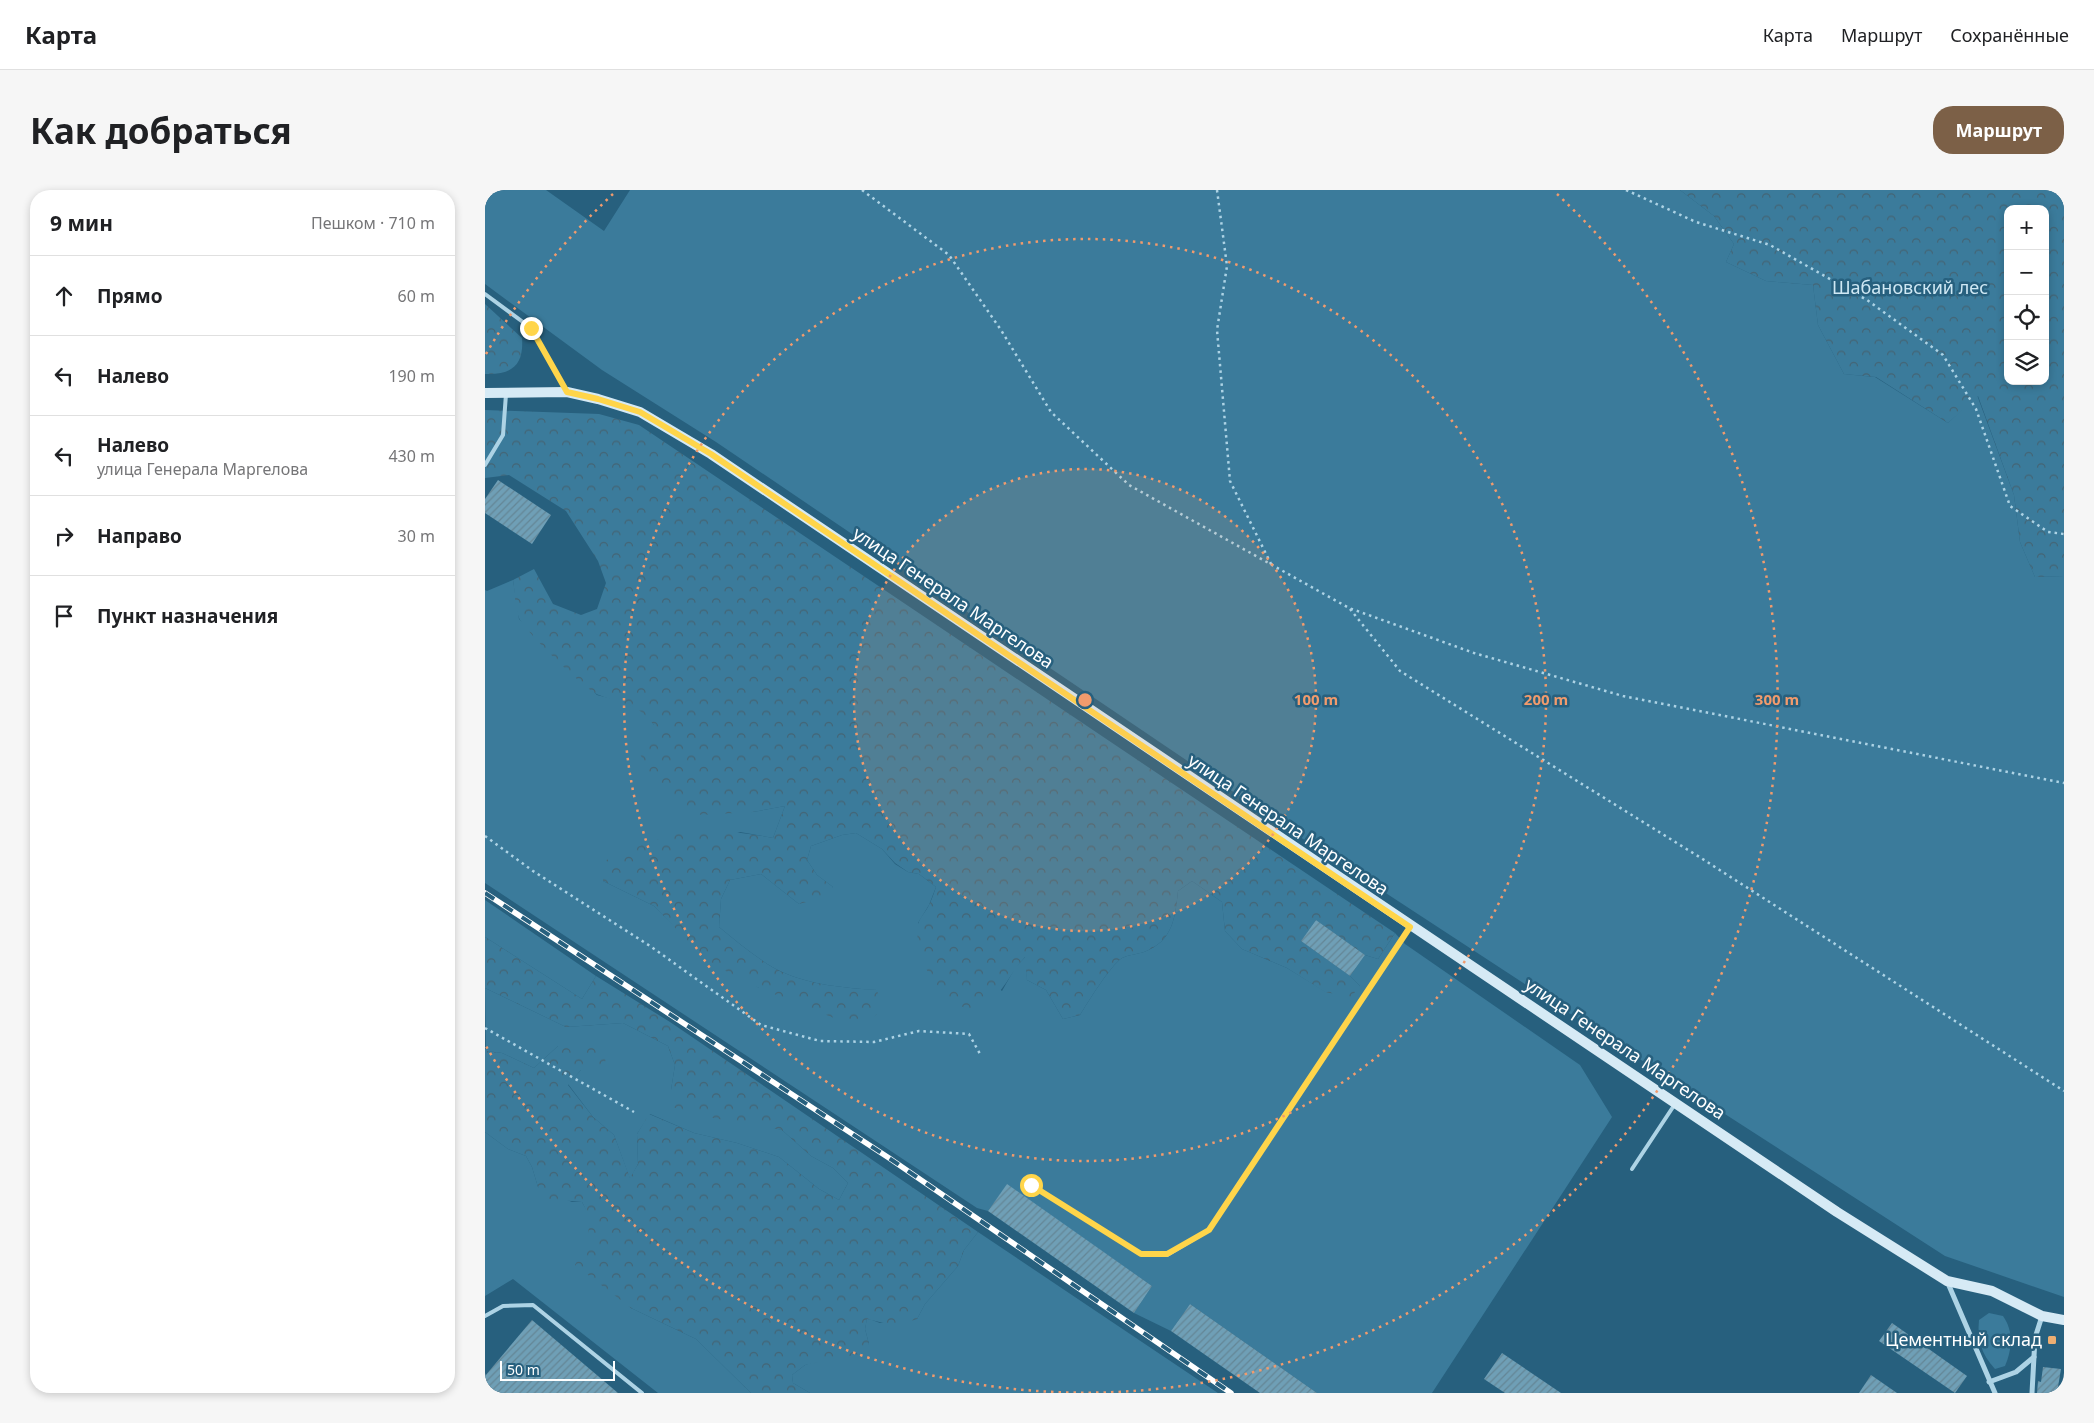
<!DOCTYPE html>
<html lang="ru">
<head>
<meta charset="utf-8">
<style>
	:root { --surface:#fff; --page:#f6f6f6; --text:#202124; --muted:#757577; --line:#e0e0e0; --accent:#7c6047 }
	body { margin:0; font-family:"Noto Sans",sans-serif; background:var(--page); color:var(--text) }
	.controls { position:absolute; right:15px; top:15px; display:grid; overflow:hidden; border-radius:10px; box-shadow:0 2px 8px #0003 }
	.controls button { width:45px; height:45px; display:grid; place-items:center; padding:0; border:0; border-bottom:1px solid var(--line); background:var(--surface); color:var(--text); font:25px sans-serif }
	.scale { position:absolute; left:15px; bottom:12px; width:115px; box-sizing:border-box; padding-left:5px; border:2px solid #fff; border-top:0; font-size:14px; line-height:18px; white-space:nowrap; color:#fff; -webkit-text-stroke:4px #27607e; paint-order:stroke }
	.stop { position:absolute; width:15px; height:15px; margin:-11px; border:4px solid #ffd54a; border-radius:50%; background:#fff }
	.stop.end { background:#ffd54a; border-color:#fff; box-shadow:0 1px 5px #0008 }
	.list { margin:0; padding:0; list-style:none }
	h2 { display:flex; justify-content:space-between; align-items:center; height:65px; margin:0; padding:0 20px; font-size:21px }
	h2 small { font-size:16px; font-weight:400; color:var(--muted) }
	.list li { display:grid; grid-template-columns:32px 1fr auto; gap:15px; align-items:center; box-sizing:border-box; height:80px; padding:0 20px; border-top:1px solid var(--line) }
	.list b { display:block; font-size:19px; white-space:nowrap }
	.list p { margin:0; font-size:16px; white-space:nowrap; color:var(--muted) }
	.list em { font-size:16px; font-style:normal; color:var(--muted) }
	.icon { flex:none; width:28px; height:28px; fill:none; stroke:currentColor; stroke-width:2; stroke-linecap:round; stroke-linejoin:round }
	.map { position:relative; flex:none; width:1579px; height:1203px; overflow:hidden; border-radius:20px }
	header { display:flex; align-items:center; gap:30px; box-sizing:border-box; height:70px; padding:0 25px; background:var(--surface); border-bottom:1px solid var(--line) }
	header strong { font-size:24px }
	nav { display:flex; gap:28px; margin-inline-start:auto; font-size:18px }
	.intro { display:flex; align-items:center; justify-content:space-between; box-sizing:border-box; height:120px; padding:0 30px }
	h1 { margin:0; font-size:35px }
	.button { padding:12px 22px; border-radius:20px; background:var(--accent); color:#fff; font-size:18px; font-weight:700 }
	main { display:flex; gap:30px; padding:0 30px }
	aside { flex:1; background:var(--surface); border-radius:20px; box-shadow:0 2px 8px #0003 }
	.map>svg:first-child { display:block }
</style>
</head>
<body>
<header>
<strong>Карта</strong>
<nav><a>Карта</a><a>Маршрут</a><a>Сохранённые</a></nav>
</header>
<div class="intro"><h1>Как добраться</h1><a class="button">Маршрут</a></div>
<main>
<aside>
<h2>9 мин<small>Пешком · 710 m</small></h2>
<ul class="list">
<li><svg class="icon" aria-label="ahead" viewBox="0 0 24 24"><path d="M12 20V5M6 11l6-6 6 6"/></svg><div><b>Прямо</b></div><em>60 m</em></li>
<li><svg class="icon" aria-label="left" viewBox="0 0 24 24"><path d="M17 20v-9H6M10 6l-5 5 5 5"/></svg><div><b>Налево</b></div><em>190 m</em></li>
<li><svg class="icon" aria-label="left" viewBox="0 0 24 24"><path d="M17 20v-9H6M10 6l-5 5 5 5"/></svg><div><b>Налево</b><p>улица Генерала Маргелова</p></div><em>430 m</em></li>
<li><svg class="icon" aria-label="right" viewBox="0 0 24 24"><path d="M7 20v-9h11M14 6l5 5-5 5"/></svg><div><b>Направо</b></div><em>30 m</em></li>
<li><svg class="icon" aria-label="arrive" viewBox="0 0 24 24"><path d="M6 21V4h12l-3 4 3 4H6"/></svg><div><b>Пункт назначения</b></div></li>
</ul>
</aside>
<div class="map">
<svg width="1579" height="1203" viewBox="0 0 1579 1203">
	<defs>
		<pattern id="forest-crowns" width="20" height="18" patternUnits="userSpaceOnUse" patternTransform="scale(1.25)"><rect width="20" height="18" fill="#3b7b9b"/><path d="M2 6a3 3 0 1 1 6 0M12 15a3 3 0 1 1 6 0" fill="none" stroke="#446474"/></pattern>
		<pattern id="building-hatch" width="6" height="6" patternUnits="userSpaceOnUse" patternTransform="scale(1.25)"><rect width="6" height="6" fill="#6f9fb6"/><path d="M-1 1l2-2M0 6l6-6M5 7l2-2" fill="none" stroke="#648696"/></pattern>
	</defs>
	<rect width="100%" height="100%" fill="#27607e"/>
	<!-- grass -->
	<g fill="#3b7b9b">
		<polygon points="0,0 61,0 119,41 145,0 1195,0 1229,26 1249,54 1241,72 1281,91 1328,95 1333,135 1359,184 1390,187 1463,233 1492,205 1529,305 1535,352 1550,387 1579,386 1579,1107 1460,1066 1139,859 809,643 231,252 117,180 0,94"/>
		<path d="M28 390 34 429 112 505 136 511 159 521 169 535 268 622 300 616 288 648 255 642 118 691 169 716 187 734 274 798 392 800C360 798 326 795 297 782 274 771 254 753 234 737L236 709 245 690 276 684 314 714 348 697 332 685 322 670 326 656 357 645 371 643 397 659 410 674 423 682 434 684 451 697 444 715 433 733 517 801 530 778 541 766 542 790 561 800 578 829 595 825C603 812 625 776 637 768 643 765 653 764 659 762 688 751 690 728 693 701L707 691 737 712 740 741 757 759 802 778 841 802 875 796 865 786 880 765 893 769 910 743 920 754 1095 875 1127 927 947 1203H832L705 1114 686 1141 649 1123 667 1096 522 995 503 1021 492 1018 0 693V400L2 401Z"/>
		<polygon points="0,710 111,786 97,809 0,747"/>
		<polygon points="0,798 81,837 138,833 183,856 190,875 186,900 272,934 297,940 326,966 348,978 363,993 354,1010 334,999 294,967 252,953 209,943 165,924 152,944 153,974 145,989 129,945 108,927 83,894 96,880 73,856 49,878 17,863 1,861"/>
		<polygon points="0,942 23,959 41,966 47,977 53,997 87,1012 97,1012 104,1025 106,1037 146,1118 211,1149 266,1203 173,1203 28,1089 0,1106"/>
		<polygon points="493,1042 733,1203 325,1203 308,1193 307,1185 320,1175 384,1154 380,1139 382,1128 395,1133 432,1129 440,1114 473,1076 479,1060"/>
		<path d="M1504 1123 1518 1126C1529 1142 1527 1159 1520 1176L1510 1179C1496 1164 1492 1149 1494 1130Z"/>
	</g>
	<!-- forest -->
	<g fill="url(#forest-crowns)" fill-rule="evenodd">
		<path d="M1195 0H1579V386L1550 387 1535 352 1529 305 1493 206 1463 233 1391 187 1359 184 1333 135 1328 95 1281 91 1241 72 1249 54 1229 26ZM1523 19H1560V191H1523Z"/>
		<path d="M0 114 37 148C39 175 27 185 0 184Z"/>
		<path d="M0 220 114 224 154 235 910 743 893 769 880 765 831 730 816 751 865 786 875 796 866 807 840 802 802 778 757 759 740 741 737 712 707 691 693 701C690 728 688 751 659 762 653 764 643 765 637 768 625 776 603 812 595 825L578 829 561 800 542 790 540 767C517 793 521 807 483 820 453 803 428 772 433 735 434 728 441 722 444 715 447 709 449 703 451 697L434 684 423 682 410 673 397 659 371 643 357 645 326 656 322 670 332 685 348 697 336 708 314 714 276 684 245 690 236 709 234 737C254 753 274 771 297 782 326 795 360 798 392 800L397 820 385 830 349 828 274 798 223 772 169 716 118 691 119 671C143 661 167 649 192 644 223 638 257 642 288 648L300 616 268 622 216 625 173 601 155 564 169 535C151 512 139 515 114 505 101 501 39 440 34 428 30 417 30 402 28 390L49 379 68 414 96 425 112 419 121 393 113 371 81 321 24 285 0 288Z"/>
		<path d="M0 747 97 809 111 786 185 832 493 1042 479 1060 473 1076 440 1114 432 1129 411 1136 382 1129 380 1139 384 1154 374 1164 320 1175 307 1185 308 1193 325 1203H266L211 1149 146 1118 90 1075C101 1050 111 1038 97 1012L64 1009 53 997 47 977 41 966 23 959 0 942V858L2 861 17 863 49 878 73 856 97 852H121L120 880H96L83 895 108 927 129 945 145 988 153 974 152 944 164 924 209 943 252 953 294 967 334 999 354 1010 363 993 348 978 326 966 297 940 228 928 187 917 186 900 190 875 183 856 138 833 81 837 0 798Z"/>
	</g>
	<!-- building -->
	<g fill="url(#building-hatch)">
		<polygon points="13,290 66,325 47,354 0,323 0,309"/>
		<polygon points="831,730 880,765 865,786 816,751"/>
		<polygon points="522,994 667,1096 649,1123 503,1021"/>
		<polygon points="705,1114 832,1203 775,1203 686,1141"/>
		<polygon points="47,1130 133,1203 0,1203 0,1186"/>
		<polygon points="1407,1133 1482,1186 1470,1203 1394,1151"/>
		<polygon points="1017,1163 1076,1203 1020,1203 999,1189"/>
		<polygon points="1558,1177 1576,1179 1572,1203 1552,1203 1553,1191 1556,1192"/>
		<polygon points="1386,1185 1412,1203 1374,1203"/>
	</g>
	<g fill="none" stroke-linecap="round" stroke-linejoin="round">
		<!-- path -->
		<g stroke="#add3e5" stroke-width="2.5" stroke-dasharray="2.5 4" stroke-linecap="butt">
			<polyline points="377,0 464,65 516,140 566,222 644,295 864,418 989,463 1138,506 1579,593"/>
			<polyline points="732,0 742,76 732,140 745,291 787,376"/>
			<polyline points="1141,0 1211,32 1285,55 1382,110 1458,165 1491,219 1525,316 1563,342 1579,344"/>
			<polyline points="865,419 915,481 1216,668 1579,901"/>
			<polyline points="0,646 48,681 165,756 276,835 335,851 389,852 434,841 484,844 495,864"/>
			<polyline points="0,838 149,922"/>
		</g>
		<!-- lane -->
		<g stroke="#add3e5" stroke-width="4">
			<polyline points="0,104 46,138 81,200"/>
			<polyline points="0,275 18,245 21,204"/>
			<polyline points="1147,979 1190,914"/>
			<polyline points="546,995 656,1064 682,1065 724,1040 925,737"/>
			<polyline points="0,1126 18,1116 48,1115 157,1203"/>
		</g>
		<!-- street -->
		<g stroke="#add3e5" stroke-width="5">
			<polyline points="1462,1091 1510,1203"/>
			<polyline points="1504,1192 1531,1182 1549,1167"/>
			<polyline points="1547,1203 1550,1148 1557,1126"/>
		</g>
		<!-- secondary -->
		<polyline stroke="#d6eaf5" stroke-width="10" points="0,203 82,202 113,209 155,222 226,264 1352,1022 1462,1091 1507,1101 1557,1126 1579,1130"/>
		<!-- rail casing -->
		<g stroke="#fff" stroke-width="5.5">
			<polyline id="rail" points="0,703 404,968 746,1203"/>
		</g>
		<!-- rail -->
		<use href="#rail" stroke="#27607e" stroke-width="4" stroke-dasharray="11" stroke-linecap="butt"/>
	</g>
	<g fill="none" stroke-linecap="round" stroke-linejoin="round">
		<!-- route -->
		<polyline stroke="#ffd54a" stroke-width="6" points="46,138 82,202 113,209 155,222 226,264 925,737 724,1040 682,1064 656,1064 546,995"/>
	</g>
	<!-- distance rings -->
	<circle cx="600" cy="510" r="231" fill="#f19b6d" fill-opacity=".12"/>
	<g fill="none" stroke="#f19b6d" stroke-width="2.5" stroke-dasharray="2.5 5">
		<circle cx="600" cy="510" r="231"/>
		<circle cx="600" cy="510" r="461"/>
		<path d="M1 164A692 692 0 0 1 128 4M1072 4A692 692 0 1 1 1 856"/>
	</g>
	<!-- markers -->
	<rect fill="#edae72" stroke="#27607e" stroke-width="2" x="1562" y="1145" width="10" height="10" rx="2.5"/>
	<g text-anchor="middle" stroke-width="5" stroke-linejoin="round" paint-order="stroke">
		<!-- park labels -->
		<g font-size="18" fill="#cfe8f4" stroke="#27607e">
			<text x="1425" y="104">Шабановский лес</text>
		</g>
		<!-- street labels -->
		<g font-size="18" fill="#fff" stroke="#27607e">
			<text transform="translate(468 408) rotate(34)" y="6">улица Генерала Маргелова</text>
			<text transform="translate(803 635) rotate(34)" y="6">улица Генерала Маргелова</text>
			<text transform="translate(1140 859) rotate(34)" y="6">улица Генерала Маргелова</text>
		</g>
		<!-- poi labels -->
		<g font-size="18" fill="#fff" stroke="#27607e" text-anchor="end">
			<text x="1557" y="1156">Цементный склад</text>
		</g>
	</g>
	<circle cx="600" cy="510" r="8" fill="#f19b6d" stroke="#27607e" stroke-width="2.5"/>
	<g font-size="15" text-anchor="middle" font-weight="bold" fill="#f19b6d" stroke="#27607e" stroke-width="5" stroke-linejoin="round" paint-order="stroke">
		<text x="831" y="515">100 m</text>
		<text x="1061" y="515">200 m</text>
		<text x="1292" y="515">300 m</text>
	</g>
</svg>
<div class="controls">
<button>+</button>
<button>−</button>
<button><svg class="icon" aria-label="locate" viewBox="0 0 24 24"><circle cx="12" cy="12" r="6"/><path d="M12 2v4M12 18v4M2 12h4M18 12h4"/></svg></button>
<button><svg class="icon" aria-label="layers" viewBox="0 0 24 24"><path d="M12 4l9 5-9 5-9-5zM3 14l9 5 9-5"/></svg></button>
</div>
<div class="scale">50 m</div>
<div class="stop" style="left:546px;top:995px"></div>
<div class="stop end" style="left:46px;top:138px"></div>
</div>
</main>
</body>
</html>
